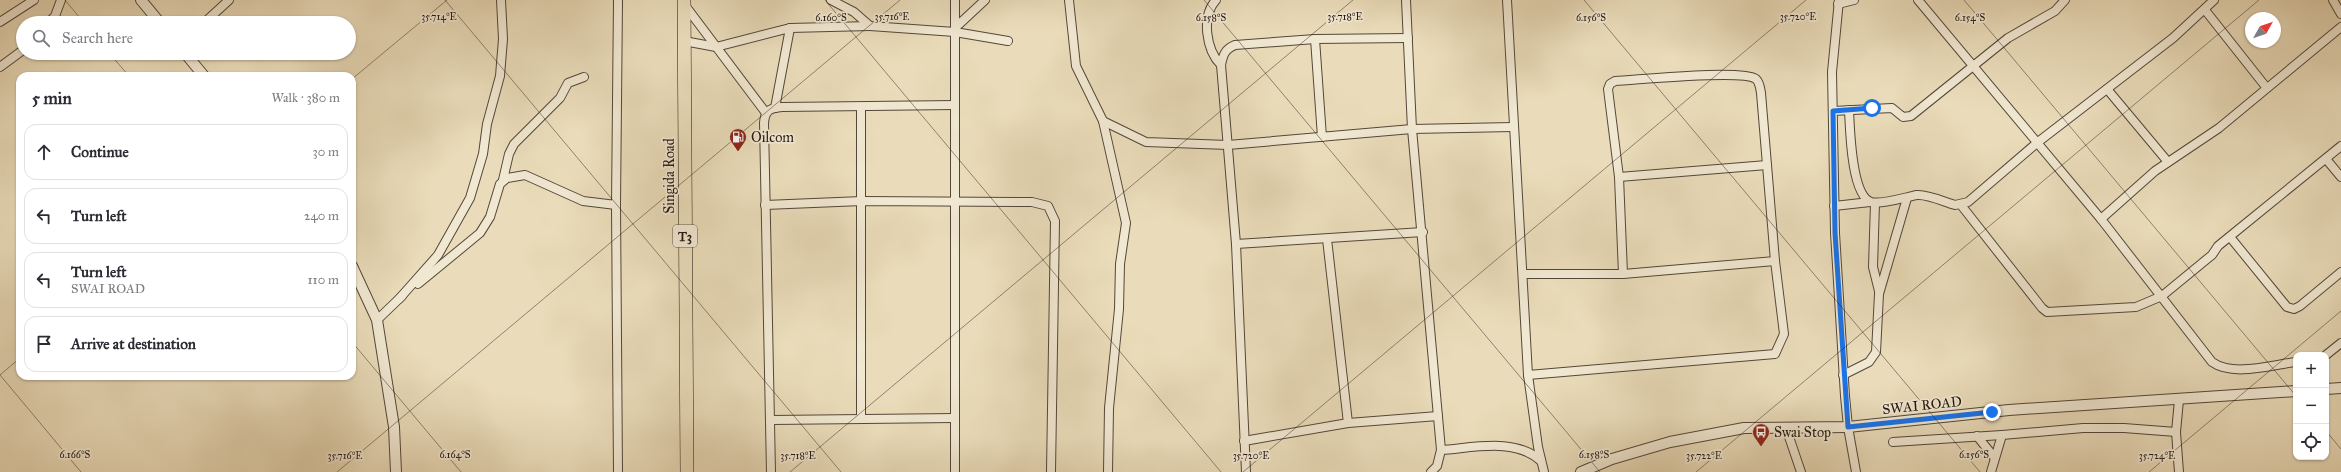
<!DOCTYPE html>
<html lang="en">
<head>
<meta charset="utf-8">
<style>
	:root { --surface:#fff; --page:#f2f2f3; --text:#2b2b33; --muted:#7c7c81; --line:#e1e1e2 }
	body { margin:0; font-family:"IM FELL Great Primer",serif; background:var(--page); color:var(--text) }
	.controls { position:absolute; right:12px; bottom:12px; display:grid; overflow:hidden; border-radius:8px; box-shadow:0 1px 3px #0004 }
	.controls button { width:36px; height:36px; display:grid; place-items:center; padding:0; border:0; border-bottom:1px solid var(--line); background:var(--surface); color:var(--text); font:20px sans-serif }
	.compass { position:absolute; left:2245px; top:12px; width:36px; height:36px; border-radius:50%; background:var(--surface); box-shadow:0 1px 3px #0004; rotate:50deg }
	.stop { position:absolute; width:12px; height:12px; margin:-9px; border:3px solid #1a73e8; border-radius:50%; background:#fff }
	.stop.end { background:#1a73e8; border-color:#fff; box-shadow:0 1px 4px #0008 }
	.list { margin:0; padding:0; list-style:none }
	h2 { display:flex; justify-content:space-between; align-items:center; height:52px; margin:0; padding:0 16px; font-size:17px }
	h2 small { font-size:13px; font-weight:400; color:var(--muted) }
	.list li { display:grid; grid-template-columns:26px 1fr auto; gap:12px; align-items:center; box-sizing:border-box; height:56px; margin:0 8px 8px; padding:0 8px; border:1px solid var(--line); border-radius:12px }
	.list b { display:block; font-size:15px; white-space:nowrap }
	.list p { margin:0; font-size:13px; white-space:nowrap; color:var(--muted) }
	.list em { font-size:13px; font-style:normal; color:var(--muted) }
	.icon { flex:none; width:22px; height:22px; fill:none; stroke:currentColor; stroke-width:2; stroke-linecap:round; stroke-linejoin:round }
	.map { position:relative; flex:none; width:2341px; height:472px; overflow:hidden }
	.search { position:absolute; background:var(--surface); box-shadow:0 1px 3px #0004; left:16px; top:16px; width:340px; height:44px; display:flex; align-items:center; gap:10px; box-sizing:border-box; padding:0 14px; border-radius:22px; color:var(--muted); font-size:15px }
	.panel { position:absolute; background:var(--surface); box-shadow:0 1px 3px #0004; left:16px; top:72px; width:340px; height:308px; border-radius:12px }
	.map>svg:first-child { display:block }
</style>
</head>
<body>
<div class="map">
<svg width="2341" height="472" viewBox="0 0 2341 472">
	<rect width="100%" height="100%" fill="#eadcba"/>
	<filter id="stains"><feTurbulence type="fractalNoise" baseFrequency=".005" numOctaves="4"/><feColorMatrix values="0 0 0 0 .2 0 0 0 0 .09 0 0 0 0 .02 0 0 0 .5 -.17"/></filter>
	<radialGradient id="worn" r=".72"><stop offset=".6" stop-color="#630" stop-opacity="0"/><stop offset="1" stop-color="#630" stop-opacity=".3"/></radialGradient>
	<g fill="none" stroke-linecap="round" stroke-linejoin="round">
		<!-- minor casing -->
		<g stroke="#53473a" stroke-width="10">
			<g id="minor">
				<polyline points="831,0 854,12 870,26 955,32 1008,41"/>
				<polyline points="955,0 955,472"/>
				<polyline points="1069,0 1076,66 1103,121 1146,142 1228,145 1412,129 1513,127"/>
				<path d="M1216 0C1201 16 1206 50 1221 65"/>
				<polyline points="1406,0 1412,129 1441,450 1437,466 1431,472"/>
				<polyline points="1507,0 1528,375 1538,447 1544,472"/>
				<polyline points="1839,0 1832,72 1835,233 1845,396 1848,427 1856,472"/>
				<path d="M1918 0 2101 219 2212 362C2233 377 2271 365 2296 362"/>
				<polyline points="2333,0 2341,14"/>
				<polyline points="684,4 766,113"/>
				<polyline points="1838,4 1854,0"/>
				<polyline points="2205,10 2266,87"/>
				<polyline points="0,22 34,0"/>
				<polyline points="48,23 55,16 61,0"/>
				<polyline points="204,23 229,0"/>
				<polyline points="956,27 985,0"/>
				<polyline points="1315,39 1322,137"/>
				<polyline points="684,41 716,47 790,28 870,26"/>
				<polyline points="0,67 23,50"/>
				<polyline points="2107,89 2168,162"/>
				<polyline points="775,108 790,28"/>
				<path d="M1849 110C1850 128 1851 195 1871 202 1881 205 1906 197 1917 195 1928 194 1944 202 1955 205L1968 202 2038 142 2173 38 2214 0"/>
				<polyline points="1833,111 1892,108 1903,117 1911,116 2008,38 2055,11 2065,0"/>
				<polyline points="1103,121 1126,223 1120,264 1119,309 1109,408 1108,472"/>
				<polyline points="2326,159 2341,177"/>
				<polyline points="1619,177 1767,165"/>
				<polyline points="503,180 509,154 514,144 560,98 568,83 584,77"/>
				<polyline points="1875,203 1873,267 1879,291"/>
				<polyline points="765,205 862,201 1032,202 1048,206 1055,221 1051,472"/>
				<polyline points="1961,205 2042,308 2047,312 2136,307 2162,296 2212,255 2218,246 2341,146"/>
				<polyline points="1834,206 1870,202"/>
				<polyline points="2101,219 2155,171 2219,128 2341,27"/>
				<polyline points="2230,237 2287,307 2294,309 2300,306 2341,272"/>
				<polyline points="1327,239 1348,423"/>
				<polyline points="1236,244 1423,232"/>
				<polyline points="1524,274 1623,274 1775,261"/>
				<polyline points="418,284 480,233 490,217 500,184 507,178 525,175 583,201 616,205"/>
				<polyline points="399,299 438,255 470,198 483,154 487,124 500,76 503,39 501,0"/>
				<polyline points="377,320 402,296"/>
				<polyline points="2326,355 2341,343"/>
				<path d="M1528 375 1775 354 1784 334 1775 261 1761 93C1760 88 1760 83 1756 79 1742 69 1638 80 1615 81L1610 84 1608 89 1619 177 1623 274"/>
				<polyline points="1843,375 1869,362 1876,352 1879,294 1907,198"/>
				<polyline points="2179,400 2176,432 2179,472"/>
				<polyline points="861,419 861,107"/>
				<polyline points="772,420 955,418"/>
				<polyline points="1786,428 1801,472"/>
				<polyline points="1977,436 1994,457"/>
				<polyline points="1244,441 1348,423 1438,416"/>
				<polyline points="1893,442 2002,435 2083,428 2124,428 2176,432"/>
				<path d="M1441 450C1473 448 1515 437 1541 461"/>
				<polyline points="618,472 616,205 618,0"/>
				<path d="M771 472 764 123C765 110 770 108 782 107L955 105"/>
				<path d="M1246 472 1236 244 1221 65C1223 55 1225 49 1235 45L1315 39 1408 38"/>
				<polyline points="1991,472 2002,435"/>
			</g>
		</g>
		<!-- tertiary casing -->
		<g stroke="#53473a" stroke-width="12">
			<g id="tertiary">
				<polyline points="141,0 160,23"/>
				<polyline points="185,53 204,76"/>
				<polyline points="352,266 377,320 394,427 396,472"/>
				<polyline points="2326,389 2341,388"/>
				<polyline points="1581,472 1612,459 1670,442 1744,428 1848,427 2009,410 2296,391"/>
			</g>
		</g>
		<!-- trunk casing -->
		<g stroke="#211510" stroke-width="14">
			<polyline id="trunk" points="684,0 687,472"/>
		</g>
		<!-- minor -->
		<use href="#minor" stroke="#f1e8d2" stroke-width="8"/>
		<!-- tertiary -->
		<use href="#tertiary" stroke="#f1e8d2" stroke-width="10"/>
		<!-- trunk -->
		<use href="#trunk" stroke="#eadcba" stroke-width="13"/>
	</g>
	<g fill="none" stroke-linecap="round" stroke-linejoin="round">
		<!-- route -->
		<polyline stroke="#1a73e8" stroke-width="5" points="1872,108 1833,111 1835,233 1848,427 1992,412"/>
	</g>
	<!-- ticks -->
	<path fill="none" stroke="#211510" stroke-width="1" stroke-opacity="0.45" d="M65 0 84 23M445 0 841 472M825 0 1221 472M1204 0 1600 472M1584 0 1980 472M1964 0 2296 396M109 53 129 76M352 79 447 0M352 342 461 472M0 375 20 358M0 375 81 472M2326 431 2341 449M337 472 900 0M790 472 1353 0M1243 472 1806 0M1696 472 2259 0M2149 472 2341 311"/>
	<!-- icons -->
	<defs>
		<g id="fuel-pin" transform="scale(0.9)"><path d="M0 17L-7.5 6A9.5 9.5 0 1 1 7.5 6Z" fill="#8f2418" stroke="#f1e8d2"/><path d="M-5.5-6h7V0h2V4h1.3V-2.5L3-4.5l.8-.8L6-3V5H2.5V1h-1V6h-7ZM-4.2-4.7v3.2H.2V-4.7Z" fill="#fff"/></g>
		<g id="bus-pin" transform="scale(0.9)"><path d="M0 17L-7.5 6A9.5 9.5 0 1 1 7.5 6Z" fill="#8f2418" stroke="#f1e8d2"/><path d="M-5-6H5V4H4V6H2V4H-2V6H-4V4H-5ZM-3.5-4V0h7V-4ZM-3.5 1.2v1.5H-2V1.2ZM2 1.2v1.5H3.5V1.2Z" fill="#fff"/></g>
	</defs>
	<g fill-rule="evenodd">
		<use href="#fuel-pin" x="738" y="137"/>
		<use href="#bus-pin" x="1761" y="432"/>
	</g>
	<g text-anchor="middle" stroke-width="3.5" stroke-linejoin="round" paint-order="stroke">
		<!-- shield labels -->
		<rect fill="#f1e8d2" stroke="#5f544a" stroke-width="1" x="673" y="225" width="24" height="22" rx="3"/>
		<g font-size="13" font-weight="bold" fill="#211510">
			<text x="685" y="241">T3</text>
		</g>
		<!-- poi labels -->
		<g font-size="14" fill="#211510" stroke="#f1e8d2" text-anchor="start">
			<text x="751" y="142">Oilcom</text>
			<text x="1774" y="437">Swai Stop</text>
		</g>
		<!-- street labels -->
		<g font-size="14" fill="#211510" stroke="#f1e8d2">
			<text transform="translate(669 176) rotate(-90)" y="5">Singida Road</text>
			<text transform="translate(1922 405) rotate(-6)" y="5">SWAI ROAD</text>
		</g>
	</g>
	<g font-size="10" text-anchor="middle" fill="#211510" stroke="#f1e8d2" stroke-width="3.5" stroke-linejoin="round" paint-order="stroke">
		<text x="439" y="20">35.714°E</text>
		<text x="892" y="20">35.716°E</text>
		<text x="1798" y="20">35.720°E</text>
		<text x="1345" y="20">35.718°E</text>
		<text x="831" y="21">6.160°S</text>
		<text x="1211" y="21">6.158°S</text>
		<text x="1591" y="21">6.156°S</text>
		<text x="1970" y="21">6.154°S</text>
		<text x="75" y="458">6.166°S</text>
		<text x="455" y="458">6.164°S</text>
		<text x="1594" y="458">6.158°S</text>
		<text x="1974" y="458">6.156°S</text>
		<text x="345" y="459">35.716°E</text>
		<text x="798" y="459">35.718°E</text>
		<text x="1251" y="459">35.720°E</text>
		<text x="1704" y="459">35.722°E</text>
		<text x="2157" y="459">35.724°E</text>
	</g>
	<rect width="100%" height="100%" filter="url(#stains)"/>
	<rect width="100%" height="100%" fill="url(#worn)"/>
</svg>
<div class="controls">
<button>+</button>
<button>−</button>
<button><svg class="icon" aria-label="locate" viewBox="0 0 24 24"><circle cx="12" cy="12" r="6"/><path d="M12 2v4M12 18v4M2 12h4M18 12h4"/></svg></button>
</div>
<svg class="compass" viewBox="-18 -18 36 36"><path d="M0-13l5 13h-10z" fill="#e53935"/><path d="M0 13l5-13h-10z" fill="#7c7c81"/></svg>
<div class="stop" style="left:1872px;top:108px"></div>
<div class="stop end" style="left:1992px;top:412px"></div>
<div class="search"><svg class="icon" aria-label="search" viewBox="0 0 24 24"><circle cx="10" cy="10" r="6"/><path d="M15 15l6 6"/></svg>Search here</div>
<section class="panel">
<h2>5 min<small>Walk · 380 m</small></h2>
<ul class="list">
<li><svg class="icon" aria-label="ahead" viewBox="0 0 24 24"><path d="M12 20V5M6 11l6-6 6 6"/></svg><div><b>Continue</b></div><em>30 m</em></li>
<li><svg class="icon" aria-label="left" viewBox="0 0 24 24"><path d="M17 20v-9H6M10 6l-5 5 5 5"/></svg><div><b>Turn left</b></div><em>240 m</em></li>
<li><svg class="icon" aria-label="left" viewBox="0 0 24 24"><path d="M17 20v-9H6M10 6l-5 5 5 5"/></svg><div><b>Turn left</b><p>SWAI ROAD</p></div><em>110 m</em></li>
<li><svg class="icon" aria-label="arrive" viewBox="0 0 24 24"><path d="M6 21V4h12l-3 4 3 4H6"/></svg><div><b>Arrive at destination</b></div></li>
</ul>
</section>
</div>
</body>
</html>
